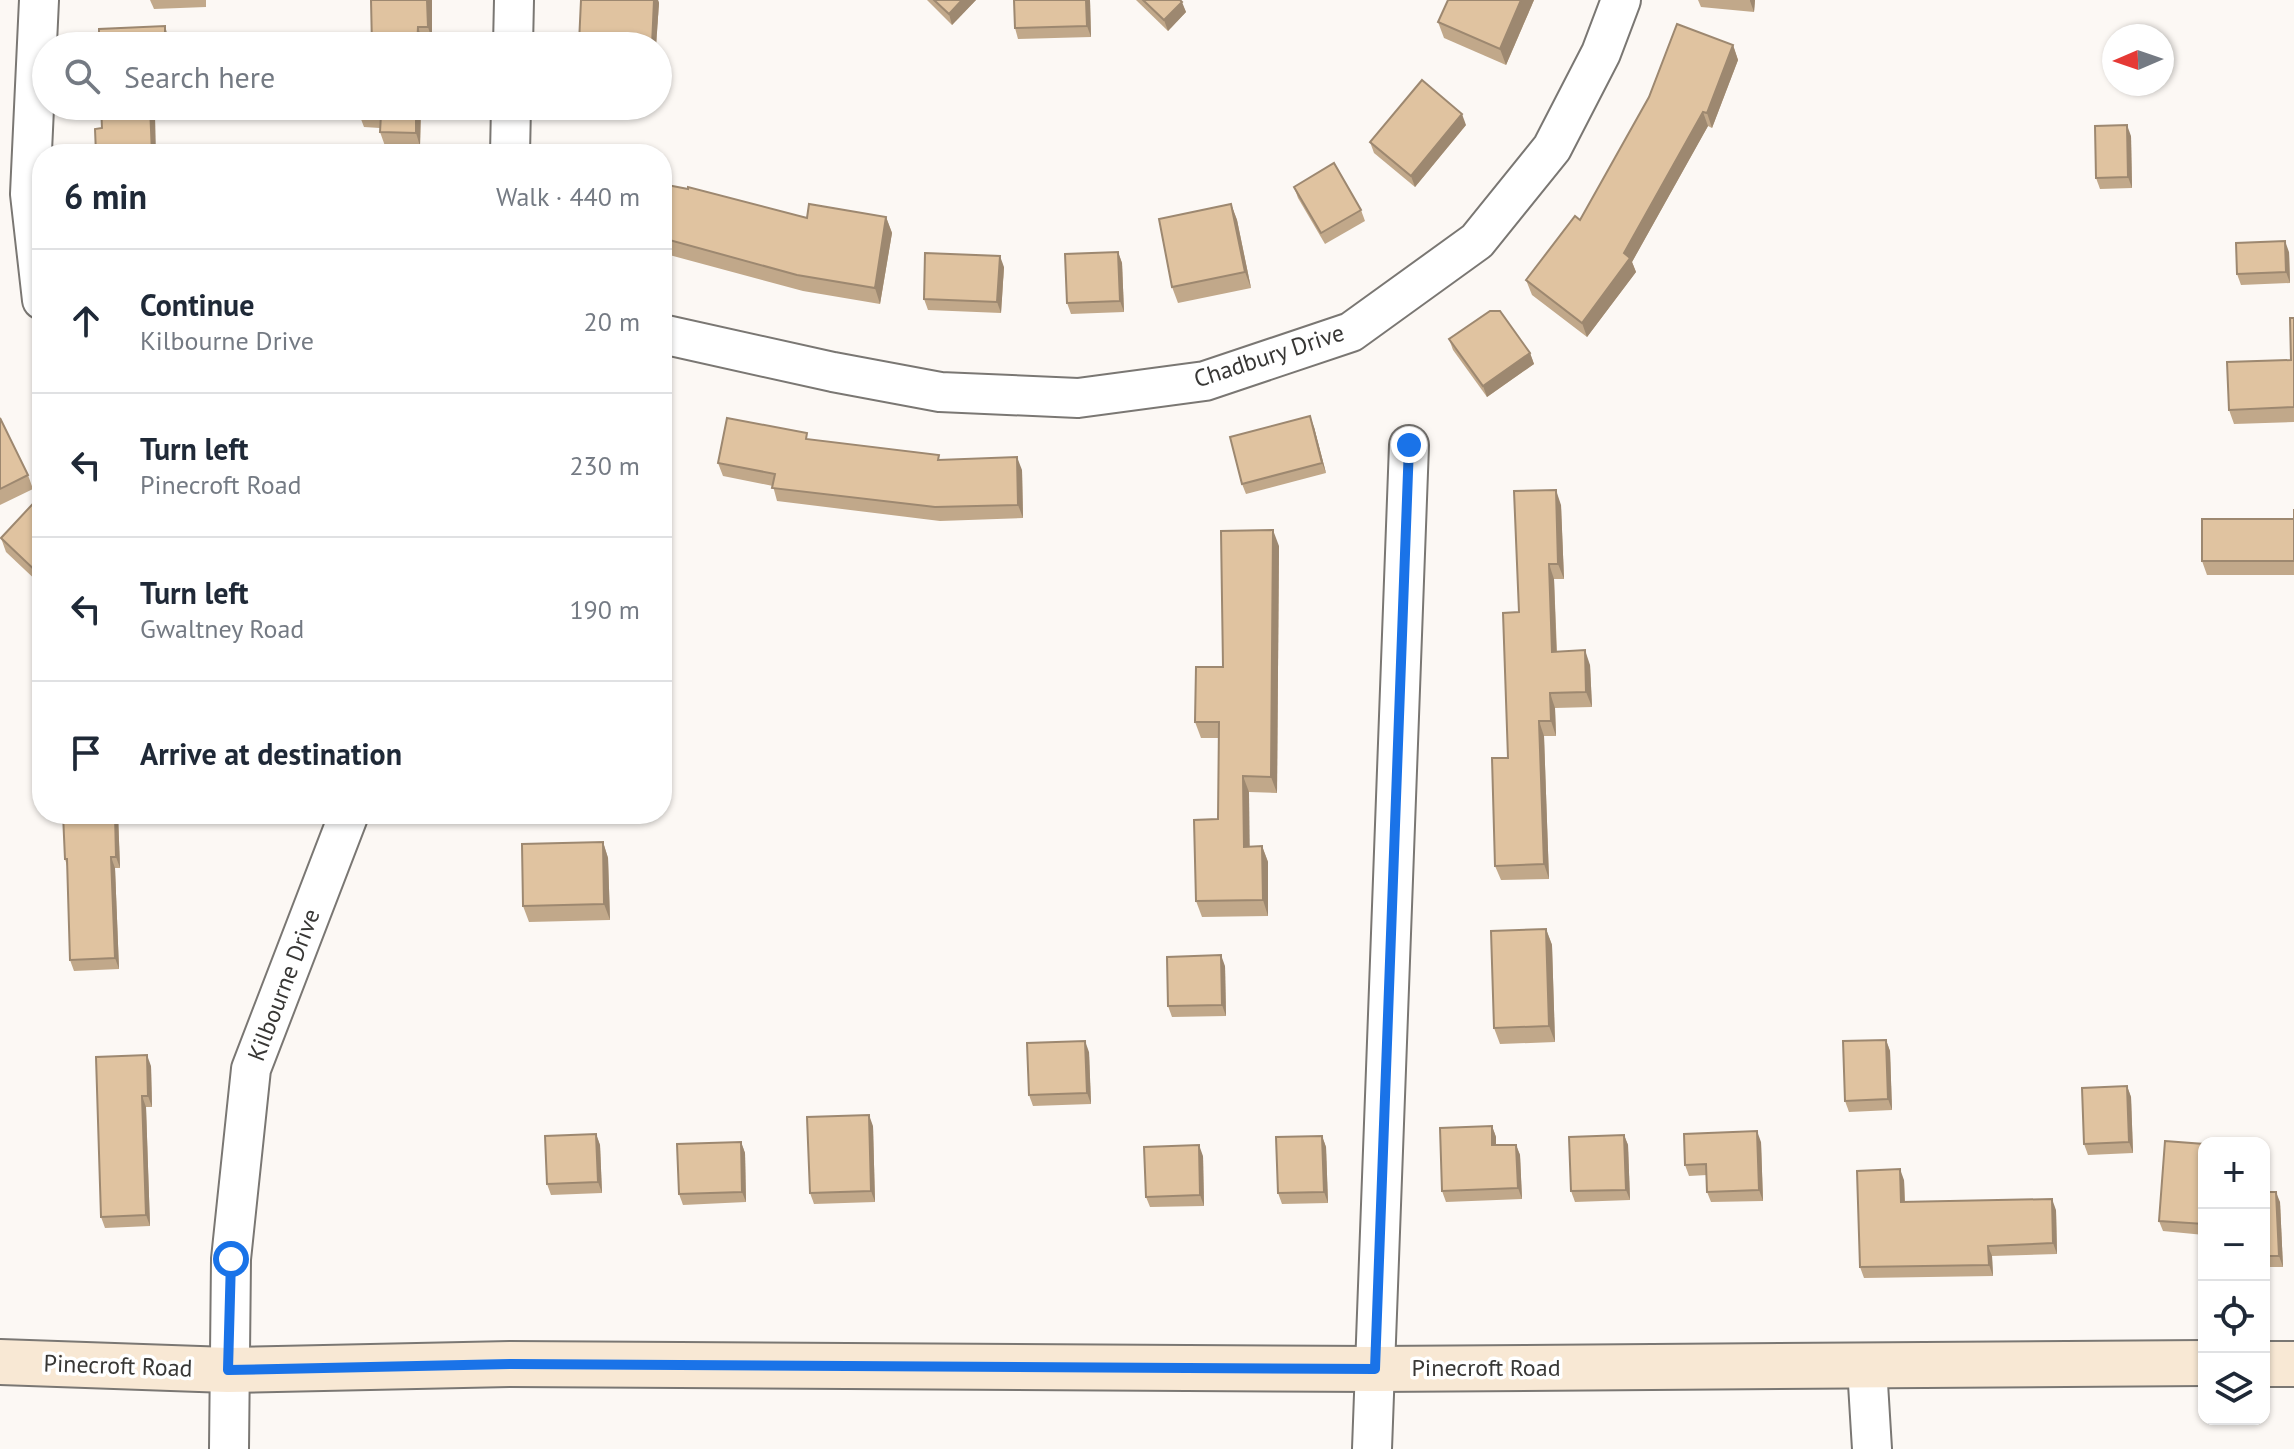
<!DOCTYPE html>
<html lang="en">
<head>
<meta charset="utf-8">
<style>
	:root { --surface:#fff; --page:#f2f2f3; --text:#1f2937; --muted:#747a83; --line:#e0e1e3 }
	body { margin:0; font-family:"PT Sans",sans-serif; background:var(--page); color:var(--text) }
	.controls { position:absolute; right:24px; bottom:24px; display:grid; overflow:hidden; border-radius:16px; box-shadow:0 2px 6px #0004 }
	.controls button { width:72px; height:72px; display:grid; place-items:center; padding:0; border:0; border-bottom:2px solid var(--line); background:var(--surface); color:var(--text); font:40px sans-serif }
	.compass { position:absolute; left:2102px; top:24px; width:72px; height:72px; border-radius:50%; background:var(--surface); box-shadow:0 2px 6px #0004; rotate:268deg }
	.stop { position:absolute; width:24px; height:24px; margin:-18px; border:6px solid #1a73e8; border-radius:50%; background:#fff }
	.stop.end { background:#1a73e8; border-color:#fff; box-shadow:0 2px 8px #0008 }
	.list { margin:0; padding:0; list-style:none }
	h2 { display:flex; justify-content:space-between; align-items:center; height:104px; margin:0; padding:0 32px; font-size:34px }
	h2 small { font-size:26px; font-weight:400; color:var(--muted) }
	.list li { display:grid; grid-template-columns:52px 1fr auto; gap:24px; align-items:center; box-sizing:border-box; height:144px; padding:0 32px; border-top:2px solid var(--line) }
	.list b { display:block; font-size:30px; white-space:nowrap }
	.list p { margin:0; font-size:26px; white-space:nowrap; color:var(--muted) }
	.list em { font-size:26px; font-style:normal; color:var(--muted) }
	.icon { flex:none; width:44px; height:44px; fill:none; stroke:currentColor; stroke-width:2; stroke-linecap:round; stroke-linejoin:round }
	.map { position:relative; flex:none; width:2294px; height:1449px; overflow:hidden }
	.search { position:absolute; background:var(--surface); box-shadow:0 2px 6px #0004; left:32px; top:32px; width:640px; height:88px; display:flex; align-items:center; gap:20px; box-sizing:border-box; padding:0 28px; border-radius:44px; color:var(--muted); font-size:30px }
	.panel { position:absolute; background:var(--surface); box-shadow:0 2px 6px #0004; left:32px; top:144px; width:640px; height:680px; border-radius:32px }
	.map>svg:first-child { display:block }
</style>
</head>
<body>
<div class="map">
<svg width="2294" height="1449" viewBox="0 0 2294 1449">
	<rect width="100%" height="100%" fill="#fcf8f4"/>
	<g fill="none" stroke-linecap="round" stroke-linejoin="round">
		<!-- street casing -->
		<g stroke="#7a7773" stroke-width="42">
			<g id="street">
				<polyline points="39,0 30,194 42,300"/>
				<polyline points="513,46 514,0"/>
				<polyline points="510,154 511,106"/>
				<polyline points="662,334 833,372 940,392 1078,398 1205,381 1351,332 1477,241 1552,148 1601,53 1621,0"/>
				<polyline points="1867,1367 1872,1449"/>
				<polyline points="229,1449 231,1259 251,1069 349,814"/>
				<polyline points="1372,1449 1409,445"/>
			</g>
		</g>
		<!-- secondary casing -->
		<g stroke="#7a7773" stroke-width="48">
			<g id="secondary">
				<polyline points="0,1362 228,1370 510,1364 1375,1369 2204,1363"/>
				<polyline points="2264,1364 2294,1364"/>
			</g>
		</g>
		<!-- street -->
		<use href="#street" stroke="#fff" stroke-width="38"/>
		<!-- secondary -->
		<use href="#secondary" stroke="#f8e8d4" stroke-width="44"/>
	</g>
	<!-- wall -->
	<g fill="#c1a88a">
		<polygon points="150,0 206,0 206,7 154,9"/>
		<polygon points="371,0 432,0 432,40 422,40"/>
		<polygon points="581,0 658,0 659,3 656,46 580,46 579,43"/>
		<polygon points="927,0 976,0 952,25"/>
		<polygon points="1090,0 1091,37 1018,39 1015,28"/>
		<polygon points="1136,0 1180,0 1186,12 1168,31"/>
		<polygon points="1448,0 1534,0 1506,65 1444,38 1438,22"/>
		<polygon points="1698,0 1755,0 1754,12 1701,7"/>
		<polygon points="1733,45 1738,60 1712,128 1708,126 1632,262 1636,272 1587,337 1532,295 1526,280"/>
		<polygon points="101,106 172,106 172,115 155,115 102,128"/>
		<polygon points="421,106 420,146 385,146 380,132 380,128 364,127 359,114"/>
		<polygon points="1466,125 1415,187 1374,153 1370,142"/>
		<polygon points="2131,136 2132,188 2100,189 2096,178"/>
		<polygon points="662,184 807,218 886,217 892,233 880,304 803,291 662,253"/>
		<polygon points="1294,187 1361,210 1365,221 1325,244 1298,198"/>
		<polygon points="1231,204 1237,220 1251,288 1178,303 1172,287"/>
		<polygon points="1118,252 1122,263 1124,312 1071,314 1067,303"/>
		<polygon points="2289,252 2290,283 2241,285 2237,274"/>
		<polygon points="1004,267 1001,313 928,310 924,299"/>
		<polygon points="2294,318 2294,422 2234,424 2229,410 2291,360"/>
		<polygon points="1449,339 1530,353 1534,364 1487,397 1453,350"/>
		<polygon points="0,418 28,475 33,489 0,505"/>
		<polygon points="1314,427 1326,473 1246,494 1242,484"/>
		<polygon points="809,439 941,460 1022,470 1023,518 940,521 777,501 773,486 723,476 718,463"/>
		<polygon points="42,494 42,586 6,552 1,538"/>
		<polygon points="1561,505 1564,579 1554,579 1557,651 1590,665 1592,707 1555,708 1556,736 1544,736 1549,879 1501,880 1495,866 1508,758"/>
		<polygon points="2294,509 2294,575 2207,575 2202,561 2294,519"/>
		<polygon points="1279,546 1277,793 1249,792 1249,847 1262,846 1268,862 1268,916 1202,917 1196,901 1218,819 1219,738 1201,738 1195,722 1223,667"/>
		<polygon points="63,814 118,814 120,868 115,868 119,969 74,971 70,960 67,866 65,859"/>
		<polygon points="603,842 608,858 610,920 529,922 523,906"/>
		<polygon points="1546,929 1552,945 1555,1042 1500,1044 1494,1028"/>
		<polygon points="1225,966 1226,1016 1172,1017 1168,1006"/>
		<polygon points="1886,1040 1890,1051 1892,1110 1849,1112 1845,1101"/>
		<polygon points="1089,1052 1091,1104 1033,1106 1029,1095"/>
		<polygon points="151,1066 152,1107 146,1107 150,1226 105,1228 101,1217"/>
		<polygon points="2127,1086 2131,1097 2133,1153 2088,1155 2084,1144"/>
		<polygon points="873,1126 875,1202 814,1204 810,1193"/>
		<polygon points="1492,1126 1496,1137 1496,1145 1516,1145 1520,1155 1522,1199 1446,1202 1442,1191"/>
		<polygon points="596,1134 600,1145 602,1193 551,1195 547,1184"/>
		<polygon points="1624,1135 1628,1145 1630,1200 1575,1202 1571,1191"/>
		<polygon points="1322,1136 1326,1147 1328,1203 1282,1204 1278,1193"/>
		<polygon points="741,1142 745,1153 746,1202 683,1205 679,1194"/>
		<polygon points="1761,1142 1763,1201 1711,1202 1707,1192 1707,1175 1689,1176 1685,1165"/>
		<polygon points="2204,1144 2204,1235 2163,1231 2159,1221"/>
		<polygon points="1203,1156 1204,1206 1150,1207 1146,1197"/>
		<polygon points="1904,1180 1905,1202 2056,1210 2057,1254 1992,1256 1993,1276 1864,1278 1860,1267"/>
		<polygon points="2264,1192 2280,1202 2283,1267 2264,1267"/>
	</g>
	<!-- shaded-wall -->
	<g fill="#9d8870">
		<polygon points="427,0 432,0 432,40 428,27"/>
		<polygon points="654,0 658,0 659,3 656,46 652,46"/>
		<polygon points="962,0 976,0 952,25 949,14"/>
		<polygon points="1086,0 1090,0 1091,37 1087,26"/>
		<polygon points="1521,0 1534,0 1506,65 1500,49"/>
		<polygon points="1750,0 1755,0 1754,12 1750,1"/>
		<polygon points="1182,2 1186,12 1168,31 1164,20"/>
		<polygon points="165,26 169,40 170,46 165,46"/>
		<polygon points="418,27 422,40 422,46 417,46"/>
		<polygon points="1733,45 1738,60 1712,128 1707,113"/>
		<polygon points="150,106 151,106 155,115 156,154 152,154"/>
		<polygon points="416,106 421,106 420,146 416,133"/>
		<polygon points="1703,112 1708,126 1632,262 1636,272 1587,337 1582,323 1624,253"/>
		<polygon points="1462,114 1466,125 1415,187 1411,176"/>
		<polygon points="2127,125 2131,136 2132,188 2128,177"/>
		<polygon points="1231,204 1237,220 1251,288 1245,272"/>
		<polygon points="886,217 892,233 880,304 875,288"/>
		<polygon points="2285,241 2289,252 2290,283 2286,272"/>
		<polygon points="1118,252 1122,263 1124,312 1120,301"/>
		<polygon points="1000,256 1004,267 1001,313 997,302"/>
		<polygon points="1530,353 1534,364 1487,397 1483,386"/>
		<polygon points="664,401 668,412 662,436 662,408"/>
		<polygon points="1310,416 1314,427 1326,473 1322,463"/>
		<polygon points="1017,457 1022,470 1023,518 1018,505"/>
		<polygon points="1556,490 1561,505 1564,579 1558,564"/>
		<polygon points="1273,530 1279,546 1277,793 1271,777"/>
		<polygon points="1549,564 1554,579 1557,667 1552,652"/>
		<polygon points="1585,650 1590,665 1592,707 1586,692"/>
		<polygon points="1550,693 1555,708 1556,736 1551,721"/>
		<polygon points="1539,721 1544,736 1549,879 1544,864"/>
		<polygon points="1243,776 1249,792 1250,863 1244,847"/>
		<polygon points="115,814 118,814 120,868 116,857"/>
		<polygon points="603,842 608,858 610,920 604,904"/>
		<polygon points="1262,846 1268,862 1268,916 1263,900"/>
		<polygon points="111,857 115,868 119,969 115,958"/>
		<polygon points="1546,929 1552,945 1555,1042 1549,1026"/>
		<polygon points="1221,955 1225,966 1226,1016 1222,1005"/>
		<polygon points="1886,1040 1890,1051 1892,1110 1888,1099"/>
		<polygon points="1085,1041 1089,1052 1091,1104 1087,1093"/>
		<polygon points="147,1055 151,1066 152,1107 148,1096"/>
		<polygon points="2127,1086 2131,1097 2133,1153 2129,1142"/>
		<polygon points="142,1096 146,1107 150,1226 146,1215"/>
		<polygon points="869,1115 873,1126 875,1202 871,1191"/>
		<polygon points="1492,1126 1496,1137 1496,1156 1492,1145"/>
		<polygon points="1757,1131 1761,1142 1763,1201 1759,1190"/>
		<polygon points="596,1134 600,1145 602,1193 598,1182"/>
		<polygon points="1624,1135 1628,1145 1630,1200 1626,1190"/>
		<polygon points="1322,1136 1326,1147 1328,1203 1324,1192"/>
		<polygon points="741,1142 745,1153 746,1202 742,1192"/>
		<polygon points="1199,1145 1203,1156 1204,1206 1200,1195"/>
		<polygon points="1516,1145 1520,1155 1522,1199 1518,1188"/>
		<polygon points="1900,1169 1904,1180 1905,1212 1901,1202"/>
		<polygon points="2276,1192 2280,1202 2283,1267 2279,1256"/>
		<polygon points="2052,1199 2056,1210 2057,1254 2053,1243"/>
		<polygon points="1988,1246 1992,1256 1993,1276 1989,1265"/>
	</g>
	<!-- building -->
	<g fill="#e0c3a0" stroke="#9d8870" stroke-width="2">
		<polygon points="371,0 427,0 428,27 418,27 417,46 372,46"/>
		<polygon points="581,0 654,0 652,46 579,43"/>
		<polygon points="934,0 962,0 949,14"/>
		<polygon points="1014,0 1086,0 1087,26 1015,28"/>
		<polygon points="1143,0 1180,0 1182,2 1164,20"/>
		<polygon points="1448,0 1521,0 1500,49 1438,22"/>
		<polygon points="1677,24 1733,45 1707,113 1703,112 1624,253 1630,258 1582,323 1526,280 1575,216 1580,220 1649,97"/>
		<polygon points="165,26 165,46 99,46 99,29"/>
		<polygon points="1422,80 1462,114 1411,176 1370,142"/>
		<polygon points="101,106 150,106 152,154 96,154 95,129 102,128"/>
		<polygon points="359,106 416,106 416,133 380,132 381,115 359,114"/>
		<polygon points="2127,125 2128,177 2096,178 2095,126"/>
		<polygon points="1334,163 1361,210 1321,233 1294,187"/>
		<polygon points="662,184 688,189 688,187 807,218 809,204 886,217 875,288 797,275 662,238"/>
		<polygon points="1231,204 1245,272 1172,287 1159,219"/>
		<polygon points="2285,241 2286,272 2237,274 2236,243"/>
		<polygon points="1118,252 1120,301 1067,303 1065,254"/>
		<polygon points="925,253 1000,256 997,302 924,299"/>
		<polygon points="1490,311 1500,311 1530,353 1483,386 1449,339"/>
		<polygon points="2290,318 2294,318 2294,407 2229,410 2227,362 2291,360"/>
		<polygon points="1310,416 1322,463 1242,484 1230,437"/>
		<polygon points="0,418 28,475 0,489"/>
		<polygon points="727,418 807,433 806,439 939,455 938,460 1017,457 1018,505 935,507 772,488 775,474 718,463"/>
		<polygon points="1556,490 1558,564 1549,564 1552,652 1585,650 1586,692 1550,693 1551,721 1539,721 1544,864 1495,866 1492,758 1508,758 1503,613 1519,612 1514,491"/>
		<polygon points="42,494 42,577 1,538"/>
		<polygon points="2294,509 2294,561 2202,561 2202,519 2294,519"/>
		<polygon points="1273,530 1271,777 1243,776 1244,847 1262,846 1263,900 1196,901 1194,820 1218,819 1219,722 1195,722 1196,667 1223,667 1221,531"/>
		<polygon points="63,814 115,814 116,857 111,857 115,958 70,960 67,859 65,859"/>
		<polygon points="603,842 604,904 523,906 522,844"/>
		<polygon points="1546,929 1549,1026 1494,1028 1491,931"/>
		<polygon points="1221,955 1222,1005 1168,1006 1167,957"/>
		<polygon points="1886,1040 1888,1099 1845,1101 1843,1041"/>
		<polygon points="1085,1041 1087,1093 1029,1095 1027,1043"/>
		<polygon points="147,1055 148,1096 142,1096 146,1215 101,1217 96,1057"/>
		<polygon points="2127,1086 2129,1142 2084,1144 2082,1088"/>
		<polygon points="869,1115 871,1191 810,1193 807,1117"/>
		<polygon points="1492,1126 1492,1145 1516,1145 1518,1188 1442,1191 1440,1128"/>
		<polygon points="1757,1131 1759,1190 1707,1192 1706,1164 1685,1165 1684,1134"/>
		<polygon points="596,1134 598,1182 547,1184 545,1136"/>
		<polygon points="1624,1135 1626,1190 1571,1191 1569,1137"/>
		<polygon points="1322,1136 1324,1192 1278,1193 1276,1137"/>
		<polygon points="2165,1141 2204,1144 2204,1224 2159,1221"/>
		<polygon points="741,1142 742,1192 679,1194 677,1144"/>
		<polygon points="1199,1145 1200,1195 1146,1197 1144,1147"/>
		<polygon points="1900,1169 1901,1202 2052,1199 2053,1243 1988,1246 1989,1265 1860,1267 1857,1171"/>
		<polygon points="2264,1192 2276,1192 2279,1256 2264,1256"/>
	</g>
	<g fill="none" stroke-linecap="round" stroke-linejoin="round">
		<!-- route -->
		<polyline stroke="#1a73e8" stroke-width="10" points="231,1259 228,1370 510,1364 1375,1369 1409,445"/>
	</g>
	<g text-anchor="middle" stroke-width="7" stroke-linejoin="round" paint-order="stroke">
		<!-- street labels -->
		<g font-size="24" fill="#383735" stroke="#fff">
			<text transform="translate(1269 356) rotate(-18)" y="8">Chadbury Drive</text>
			<text transform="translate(284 985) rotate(-69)" y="8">Kilbourne Drive</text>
			<text transform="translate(118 1366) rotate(2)" y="8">Pinecroft Road</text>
			<text x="1486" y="1376">Pinecroft Road</text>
		</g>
	</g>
</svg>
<div class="controls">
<button>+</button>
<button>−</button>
<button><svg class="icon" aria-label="locate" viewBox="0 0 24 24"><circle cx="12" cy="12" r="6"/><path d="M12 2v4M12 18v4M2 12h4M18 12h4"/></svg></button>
<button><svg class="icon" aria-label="layers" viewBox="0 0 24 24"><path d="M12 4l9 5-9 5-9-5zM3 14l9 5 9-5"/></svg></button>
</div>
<svg class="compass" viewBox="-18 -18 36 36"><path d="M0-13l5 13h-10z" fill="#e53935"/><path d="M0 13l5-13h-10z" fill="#747a83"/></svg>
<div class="stop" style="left:231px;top:1259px"></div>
<div class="stop end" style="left:1409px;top:445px"></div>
<div class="search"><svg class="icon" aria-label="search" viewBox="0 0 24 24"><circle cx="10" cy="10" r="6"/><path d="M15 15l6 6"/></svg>Search here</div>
<section class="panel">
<h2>6 min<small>Walk · 440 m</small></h2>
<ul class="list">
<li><svg class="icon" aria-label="ahead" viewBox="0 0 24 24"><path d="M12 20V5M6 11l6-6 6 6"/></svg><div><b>Continue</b><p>Kilbourne Drive</p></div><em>20 m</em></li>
<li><svg class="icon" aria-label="left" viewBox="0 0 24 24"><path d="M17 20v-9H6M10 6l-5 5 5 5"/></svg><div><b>Turn left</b><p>Pinecroft Road</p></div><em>230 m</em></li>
<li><svg class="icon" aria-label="left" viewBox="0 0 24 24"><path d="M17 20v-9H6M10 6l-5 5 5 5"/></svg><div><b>Turn left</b><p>Gwaltney Road</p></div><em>190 m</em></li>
<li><svg class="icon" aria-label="arrive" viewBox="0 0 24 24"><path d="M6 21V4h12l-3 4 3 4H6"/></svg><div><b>Arrive at destination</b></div></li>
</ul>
</section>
</div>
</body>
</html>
